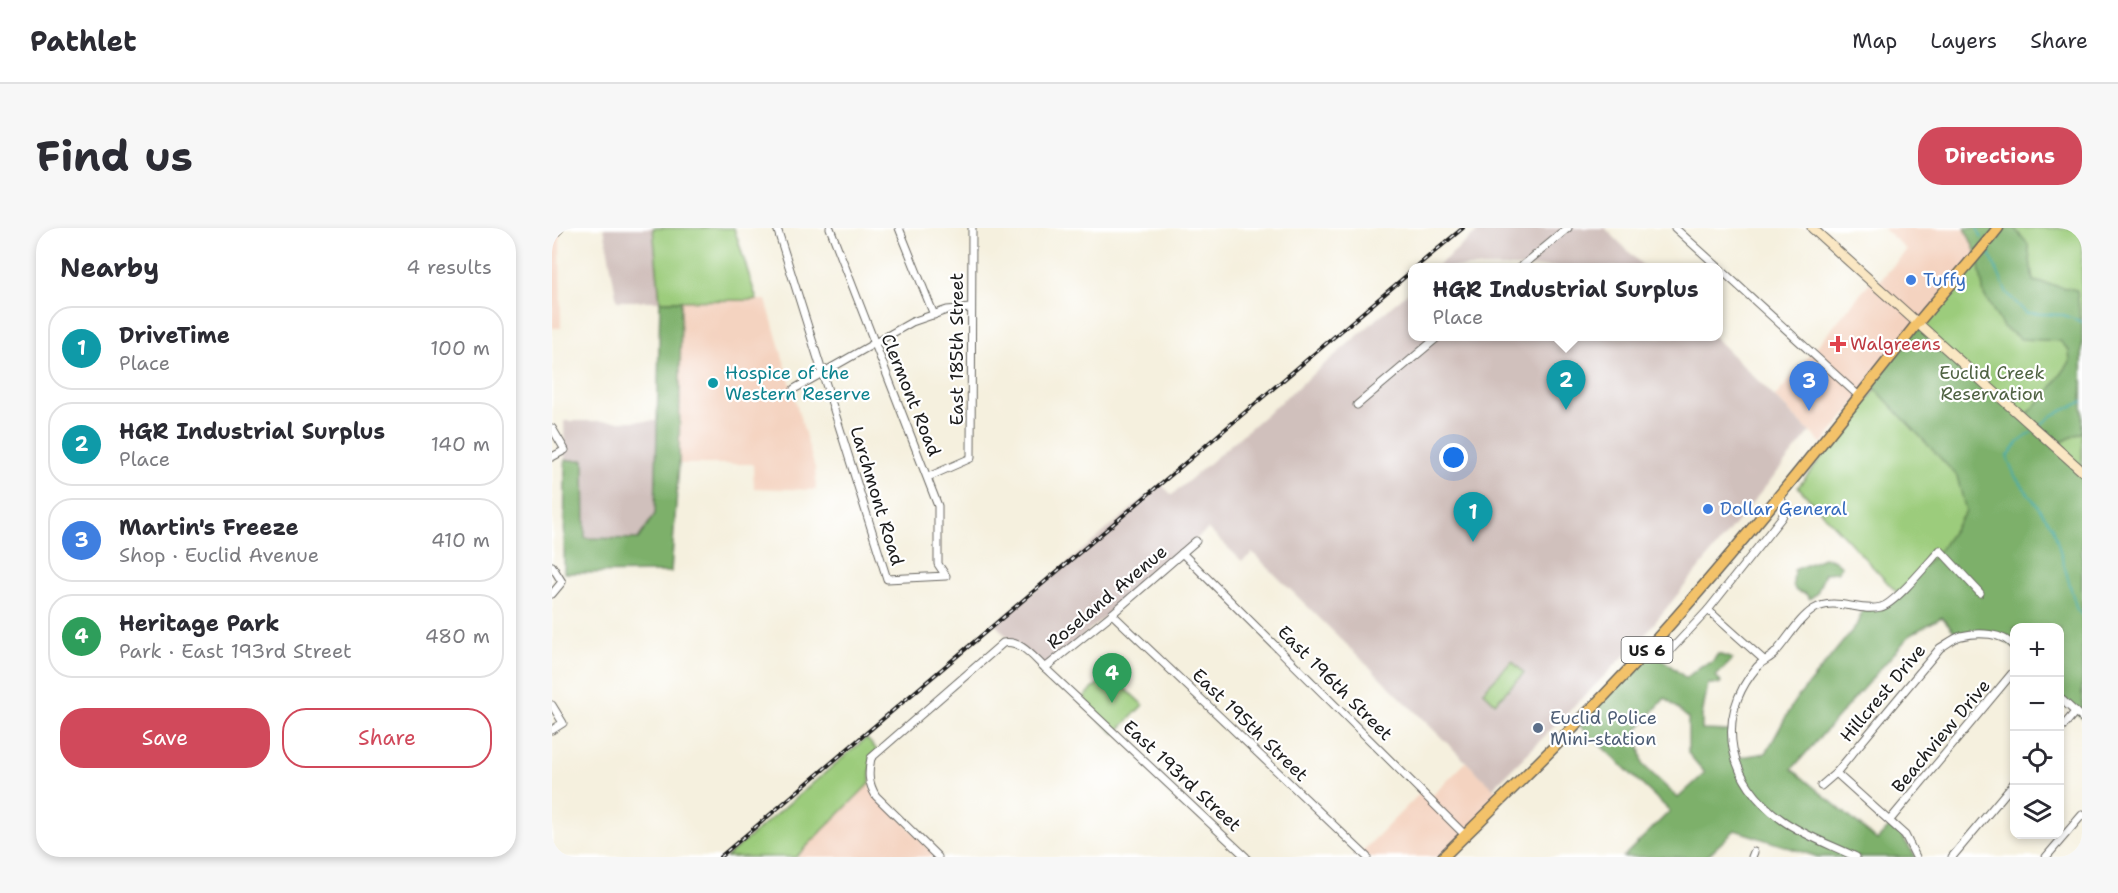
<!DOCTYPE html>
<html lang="en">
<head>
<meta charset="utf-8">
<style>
	:root { --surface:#fff; --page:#f7f7f7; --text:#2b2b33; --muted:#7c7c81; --line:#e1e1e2; --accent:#d1495b }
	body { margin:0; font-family:"Shantell Sans",sans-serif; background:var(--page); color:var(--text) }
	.controls { position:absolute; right:18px; bottom:18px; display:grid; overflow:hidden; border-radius:12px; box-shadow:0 3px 9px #0003 }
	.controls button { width:54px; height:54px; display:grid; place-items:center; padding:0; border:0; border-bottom:2px solid var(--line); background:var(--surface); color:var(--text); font:30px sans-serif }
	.you { position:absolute; left:902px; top:230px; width:21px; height:21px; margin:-15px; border:4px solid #fff; border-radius:50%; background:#1a73e8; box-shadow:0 0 0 9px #1a73e833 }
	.badge { display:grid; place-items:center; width:39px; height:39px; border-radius:50%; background:var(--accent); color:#fff; font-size:20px; font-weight:700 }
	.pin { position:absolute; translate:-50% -50px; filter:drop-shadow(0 2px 3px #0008) }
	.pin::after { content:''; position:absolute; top:32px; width:21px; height:18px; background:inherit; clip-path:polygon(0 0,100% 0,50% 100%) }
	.popup { position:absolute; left:856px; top:35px; width:315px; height:78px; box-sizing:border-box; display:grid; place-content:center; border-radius:12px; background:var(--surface); filter:drop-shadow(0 2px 4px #0005); font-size:20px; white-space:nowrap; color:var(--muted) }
	.popup b { font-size:22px; color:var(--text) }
	.popup::after { content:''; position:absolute; left:50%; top:100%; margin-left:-12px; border:12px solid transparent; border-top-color:var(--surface) }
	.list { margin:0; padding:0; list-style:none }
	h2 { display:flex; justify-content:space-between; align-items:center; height:78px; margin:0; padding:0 24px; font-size:26px }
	h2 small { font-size:20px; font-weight:400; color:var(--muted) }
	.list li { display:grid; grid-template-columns:39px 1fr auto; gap:18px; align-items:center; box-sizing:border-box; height:84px; margin:0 12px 12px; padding:0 12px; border:2px solid var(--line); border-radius:24px }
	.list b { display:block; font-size:22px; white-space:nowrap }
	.list p { margin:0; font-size:20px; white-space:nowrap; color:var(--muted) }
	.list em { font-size:20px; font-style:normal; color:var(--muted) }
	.actions { display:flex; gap:12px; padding:18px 24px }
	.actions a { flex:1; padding:14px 0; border:2px solid var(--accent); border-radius:24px; text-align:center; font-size:21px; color:var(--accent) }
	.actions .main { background:var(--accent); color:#fff }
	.icon { flex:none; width:33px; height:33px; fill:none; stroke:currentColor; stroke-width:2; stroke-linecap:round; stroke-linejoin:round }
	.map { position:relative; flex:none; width:1530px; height:629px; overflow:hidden; border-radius:24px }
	header { display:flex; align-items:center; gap:36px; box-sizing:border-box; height:84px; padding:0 30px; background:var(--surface); border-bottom:2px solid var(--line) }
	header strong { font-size:28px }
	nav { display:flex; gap:33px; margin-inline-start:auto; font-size:21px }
	.intro { display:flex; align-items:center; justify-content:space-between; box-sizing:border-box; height:144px; padding:0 36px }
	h1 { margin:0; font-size:42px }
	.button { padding:15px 27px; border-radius:24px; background:var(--accent); color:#fff; font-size:21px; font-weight:700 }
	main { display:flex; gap:36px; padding:0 36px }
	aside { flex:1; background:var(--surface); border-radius:24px; box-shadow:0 3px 9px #0003 }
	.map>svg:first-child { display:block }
</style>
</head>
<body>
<header>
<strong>Pathlet</strong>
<nav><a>Map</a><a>Layers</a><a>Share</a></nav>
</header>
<div class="intro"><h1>Find us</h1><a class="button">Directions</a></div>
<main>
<aside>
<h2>Nearby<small>4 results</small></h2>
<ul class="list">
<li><span class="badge" style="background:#0f9aa8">1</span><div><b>DriveTime</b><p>Place</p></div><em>100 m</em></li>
<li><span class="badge" style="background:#0f9aa8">2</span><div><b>HGR Industrial Surplus</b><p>Place</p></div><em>140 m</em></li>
<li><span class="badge" style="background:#3f7fe0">3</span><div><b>Martin's Freeze</b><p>Shop · Euclid Avenue</p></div><em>410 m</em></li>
<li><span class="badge" style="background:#2e9e5b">4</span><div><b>Heritage Park</b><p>Park · East 193rd Street</p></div><em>480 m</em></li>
</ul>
<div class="actions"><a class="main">Save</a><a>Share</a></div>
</aside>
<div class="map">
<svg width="1530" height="629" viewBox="0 0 1530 629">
	<rect width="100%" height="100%" fill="#fff"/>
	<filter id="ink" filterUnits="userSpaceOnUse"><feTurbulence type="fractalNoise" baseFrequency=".0167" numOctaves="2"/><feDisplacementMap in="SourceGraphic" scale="12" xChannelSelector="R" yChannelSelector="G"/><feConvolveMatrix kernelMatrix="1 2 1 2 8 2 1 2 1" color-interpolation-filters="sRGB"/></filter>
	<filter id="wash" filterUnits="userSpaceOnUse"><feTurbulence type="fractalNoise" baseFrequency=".008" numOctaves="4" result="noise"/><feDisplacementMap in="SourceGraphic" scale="24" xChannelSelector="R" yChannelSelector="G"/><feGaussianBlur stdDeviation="1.35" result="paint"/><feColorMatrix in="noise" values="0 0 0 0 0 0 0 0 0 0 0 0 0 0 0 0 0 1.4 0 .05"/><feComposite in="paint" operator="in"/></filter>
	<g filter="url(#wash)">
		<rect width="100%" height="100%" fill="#f5f0de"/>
		<!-- built -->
		<g fill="#f4d3c0">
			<polygon points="8,0 9,100 0,100 0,7"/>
			<polygon points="1331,0 1413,0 1425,27 1270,216 1223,169 1319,53 1324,57 1355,22"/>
			<polygon points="214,72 263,240 264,262 202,260 201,236 127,236 129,73"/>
			<polygon points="914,534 951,569 891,629 805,629 870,563 878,570"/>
			<polygon points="318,555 319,560 386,629 244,629"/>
		</g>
		<!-- industrial -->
		<g fill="#d0c0bc">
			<polygon points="52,0 101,0 108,73 65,73"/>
			<polygon points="930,0 1053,0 1092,39 884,39"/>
			<polygon points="861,60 861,108 1162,109 1258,204 1091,409 941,560 701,325 690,333 656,301 493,440 459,413 443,396 609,256 620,267"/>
			<polygon points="12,193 106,193 103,286 86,311 33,310 32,232 13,232"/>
		</g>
		<!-- green -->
		<g fill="#9ccc7b" stroke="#5c744c" stroke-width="1.5">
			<polygon points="101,0 182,0 205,72 108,73"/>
			<polygon points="1459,0 1530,0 1530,486 1508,400 1462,400 1395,316 1348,368 1246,259 1324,161 1319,155 1425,27"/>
			<polygon points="960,433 972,445 943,475 931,463"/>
			<polygon points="557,445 591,477 563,506 528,473"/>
			<polygon points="314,510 326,523 319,530 318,555 244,629 174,629"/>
		</g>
		<!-- forest -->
		<g fill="#7db06b" stroke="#4c6644" stroke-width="1.5" fill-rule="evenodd">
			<path d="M1413 0H1462L1476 16 1481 53 1525 62 1528 93 1530 94V204L1502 218 1530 243V490L1508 470V400H1462V419L1445 407 1407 409 1390 389 1359 406 1240 541 1325 612 1341 595 1364 629H1266L1183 602 1154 629H1071L1118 583 1025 495 1096 420 1134 450 1149 438 1160 434 1166 426 1181 431 1164 448 1169 454 1167 456H1156L1150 488V502L1179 503 1183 530 1214 525 1242 474 1307 394 1311 378 1334 377 1388 322 1414 283 1405 248 1319 156 1366 95 1471 191 1498 162 1518 134 1517 122 1508 113 1469 111 1451 99 1432 67 1425 27ZM1113 470 1136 490V525L1153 545 1126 570 1091 537 1085 502Z"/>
			<polygon points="108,73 129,73 127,236 119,344 12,345 13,232 32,232 33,310 86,311 103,286"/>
			<polygon points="1271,330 1281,331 1290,338 1285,344 1273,345 1265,365 1258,371 1254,366 1244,363 1241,357 1242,342"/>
		</g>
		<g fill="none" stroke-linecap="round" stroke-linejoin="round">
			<!-- stream -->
			<g stroke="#3aacb4" stroke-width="1.5">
				<polyline points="1425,0 1430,10"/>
				<polyline points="1435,20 1455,65 1474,85 1512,87 1530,94"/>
				<polyline points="1486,199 1501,187 1530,174"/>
				<polyline points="1480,204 1467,214 1455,229 1463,248 1501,299 1525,382 1530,387"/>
			</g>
		</g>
	</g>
	<g filter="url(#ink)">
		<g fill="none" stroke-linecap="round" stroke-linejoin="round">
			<!-- street casing -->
			<g stroke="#686660" stroke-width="9">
				<g id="street">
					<polyline points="225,0 335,351 394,348 386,336 386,278 278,0"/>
					<polyline points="347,0 382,87"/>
					<polyline points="1123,0 1166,39"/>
					<polyline points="969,39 1016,0"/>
					<polyline points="1167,40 1308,169"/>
					<polyline points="242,161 360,94 395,82 419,80"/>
					<polyline points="805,177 887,108"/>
					<polyline points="0,200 13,222 0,229"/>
					<polyline points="376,249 419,230 420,0"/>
					<polyline points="630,325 913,607"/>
					<polyline points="0,338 10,354 0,366"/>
					<polyline points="1156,382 1212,432"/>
					<polyline points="560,386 815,629"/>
					<polyline points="1096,420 1109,426 1115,426 1156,382 1230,289 1233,282 1228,267"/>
					<polyline points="493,440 560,386 644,313"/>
					<polyline points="1508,470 1530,490"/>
					<polyline points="0,477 11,495 0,502"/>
					<polyline points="1508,502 1523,484"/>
					<polyline points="1284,545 1353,607 1364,629"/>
					<path d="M1269 558 1284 545 1388 420C1395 416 1402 410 1409 408 1426 404 1451 404 1462 419"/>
					<polyline points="1338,592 1462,443"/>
					<path d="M386 629 324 568C316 555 316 545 319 530L451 415C468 411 481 429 493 440L694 629"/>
					<polyline points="1200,629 1202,624"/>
					<path d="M1304 629C1279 617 1253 608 1230 592 1177 555 1161 491 1205 439 1211 432 1218 431 1223 425 1236 411 1246 391 1262 381 1284 368 1307 385 1329 379 1343 376 1377 334 1388 322L1428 365"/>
					<polyline points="1400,629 1462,555"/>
					<polyline points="1494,629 1530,587"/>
				</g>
			</g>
			<!-- secondary casing -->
			<g stroke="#686660" stroke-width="11">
				<g id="secondary">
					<polyline points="1260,0 1530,243"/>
					<polyline points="0,7 7,0"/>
				</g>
			</g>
			<!-- primary casing -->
			<g stroke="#686660" stroke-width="13">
				<path id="primary" d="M891 629C960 561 1030 493 1095 422 1189 318 1277 207 1364 97 1391 64 1420 33 1446 0"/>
			</g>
			<!-- street -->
			<use href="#street" stroke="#fff" stroke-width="7"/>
			<!-- secondary -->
			<use href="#secondary" stroke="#fae7c3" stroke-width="9"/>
			<!-- primary -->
			<use href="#primary" stroke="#f3c26a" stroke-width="10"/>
			<!-- rail casing -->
			<g stroke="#1c1c1c" stroke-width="4">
				<g id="rail">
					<polyline points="864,39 911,0"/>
					<polyline points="168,629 861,42"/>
				</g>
			</g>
			<!-- rail -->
			<use href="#rail" stroke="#fff" stroke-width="1.5" stroke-dasharray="4.5" stroke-linecap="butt"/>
		</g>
	</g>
	<!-- markers -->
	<g fill="#3f7fe0" stroke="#fff" stroke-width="2">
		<circle cx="1359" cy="52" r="6"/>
		<circle cx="1156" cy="281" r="6"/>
	</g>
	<path fill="#e0444e" stroke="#fff" stroke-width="2" d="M1283 107h6v6h6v6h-6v6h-6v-6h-6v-6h6z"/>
	<circle fill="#0f9aa8" stroke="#fff" stroke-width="2" cx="161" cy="155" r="6"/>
	<circle fill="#5c6f8a" stroke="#fff" stroke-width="2" cx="986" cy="500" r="6"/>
	<g text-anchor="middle" stroke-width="4.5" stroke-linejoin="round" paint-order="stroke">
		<!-- shield labels -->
		<rect fill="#fff" stroke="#606060" stroke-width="1.5" x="1069.5" y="409" width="51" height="26" rx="4.5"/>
		<g font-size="16" font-weight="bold" fill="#1c1c1c">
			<text x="1095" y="428">US 6</text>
		</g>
		<!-- shop labels -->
		<g font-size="18" fill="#366cbe" stroke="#fff" text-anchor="start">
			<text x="1371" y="58">Tuffy</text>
			<text x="1168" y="287">Dollar General</text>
		</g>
		<!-- health labels -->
		<g font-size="18" fill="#be3a42" stroke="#fff" text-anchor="start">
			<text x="1298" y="122">Walgreens</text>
		</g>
		<!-- street labels -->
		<g font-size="18" fill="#1c1c1c" stroke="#fff">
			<text transform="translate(405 121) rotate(-90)" y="6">East 185th Street</text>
			<text transform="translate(359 167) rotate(68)" y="6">Clermont Road</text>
			<text transform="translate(325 268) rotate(73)" y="6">Larchmont Road</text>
			<text transform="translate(555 369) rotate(-40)" y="6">Roseland Avenue</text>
			<text transform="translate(783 455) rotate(45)" y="6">East 196th Street</text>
			<text transform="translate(1331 465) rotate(-50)" y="6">Hillcrest Drive</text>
			<text transform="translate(698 497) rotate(44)" y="6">East 195th Street</text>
			<text transform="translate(1389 508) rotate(-50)" y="6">Beachview Drive</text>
			<text transform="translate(630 548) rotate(43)" y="6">East 193rd Street</text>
		</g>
		<!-- culture labels -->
		<g font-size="18" fill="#0d838f" stroke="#fff" text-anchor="start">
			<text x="173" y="151">Hospice of the<tspan x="173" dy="21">Western Reserve</tspan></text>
		</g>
		<!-- park labels -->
		<g font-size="18" fill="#4f6242" stroke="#fff">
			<text x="1440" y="151">Euclid Creek<tspan x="1440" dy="21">Reservation</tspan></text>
		</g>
		<!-- service labels -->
		<g font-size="18" fill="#4e5e75" stroke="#fff" text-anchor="start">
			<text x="998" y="496">Euclid Police<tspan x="998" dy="21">Mini-station</tspan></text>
		</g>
	</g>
</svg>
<div class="controls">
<button>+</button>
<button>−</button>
<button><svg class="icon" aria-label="locate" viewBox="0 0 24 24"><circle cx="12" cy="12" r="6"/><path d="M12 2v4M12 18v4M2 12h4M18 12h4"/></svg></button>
<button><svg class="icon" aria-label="layers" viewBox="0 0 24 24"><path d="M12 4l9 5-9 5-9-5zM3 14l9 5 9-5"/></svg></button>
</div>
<div class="you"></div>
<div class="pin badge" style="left:921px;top:314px;background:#0f9aa8">1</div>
<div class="pin badge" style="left:1014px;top:182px;background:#0f9aa8">2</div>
<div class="popup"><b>HGR Industrial Surplus</b>Place</div>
<div class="pin badge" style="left:1257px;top:183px;background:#3f7fe0">3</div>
<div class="pin badge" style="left:560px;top:475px;background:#2e9e5b">4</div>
</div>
</main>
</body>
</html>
